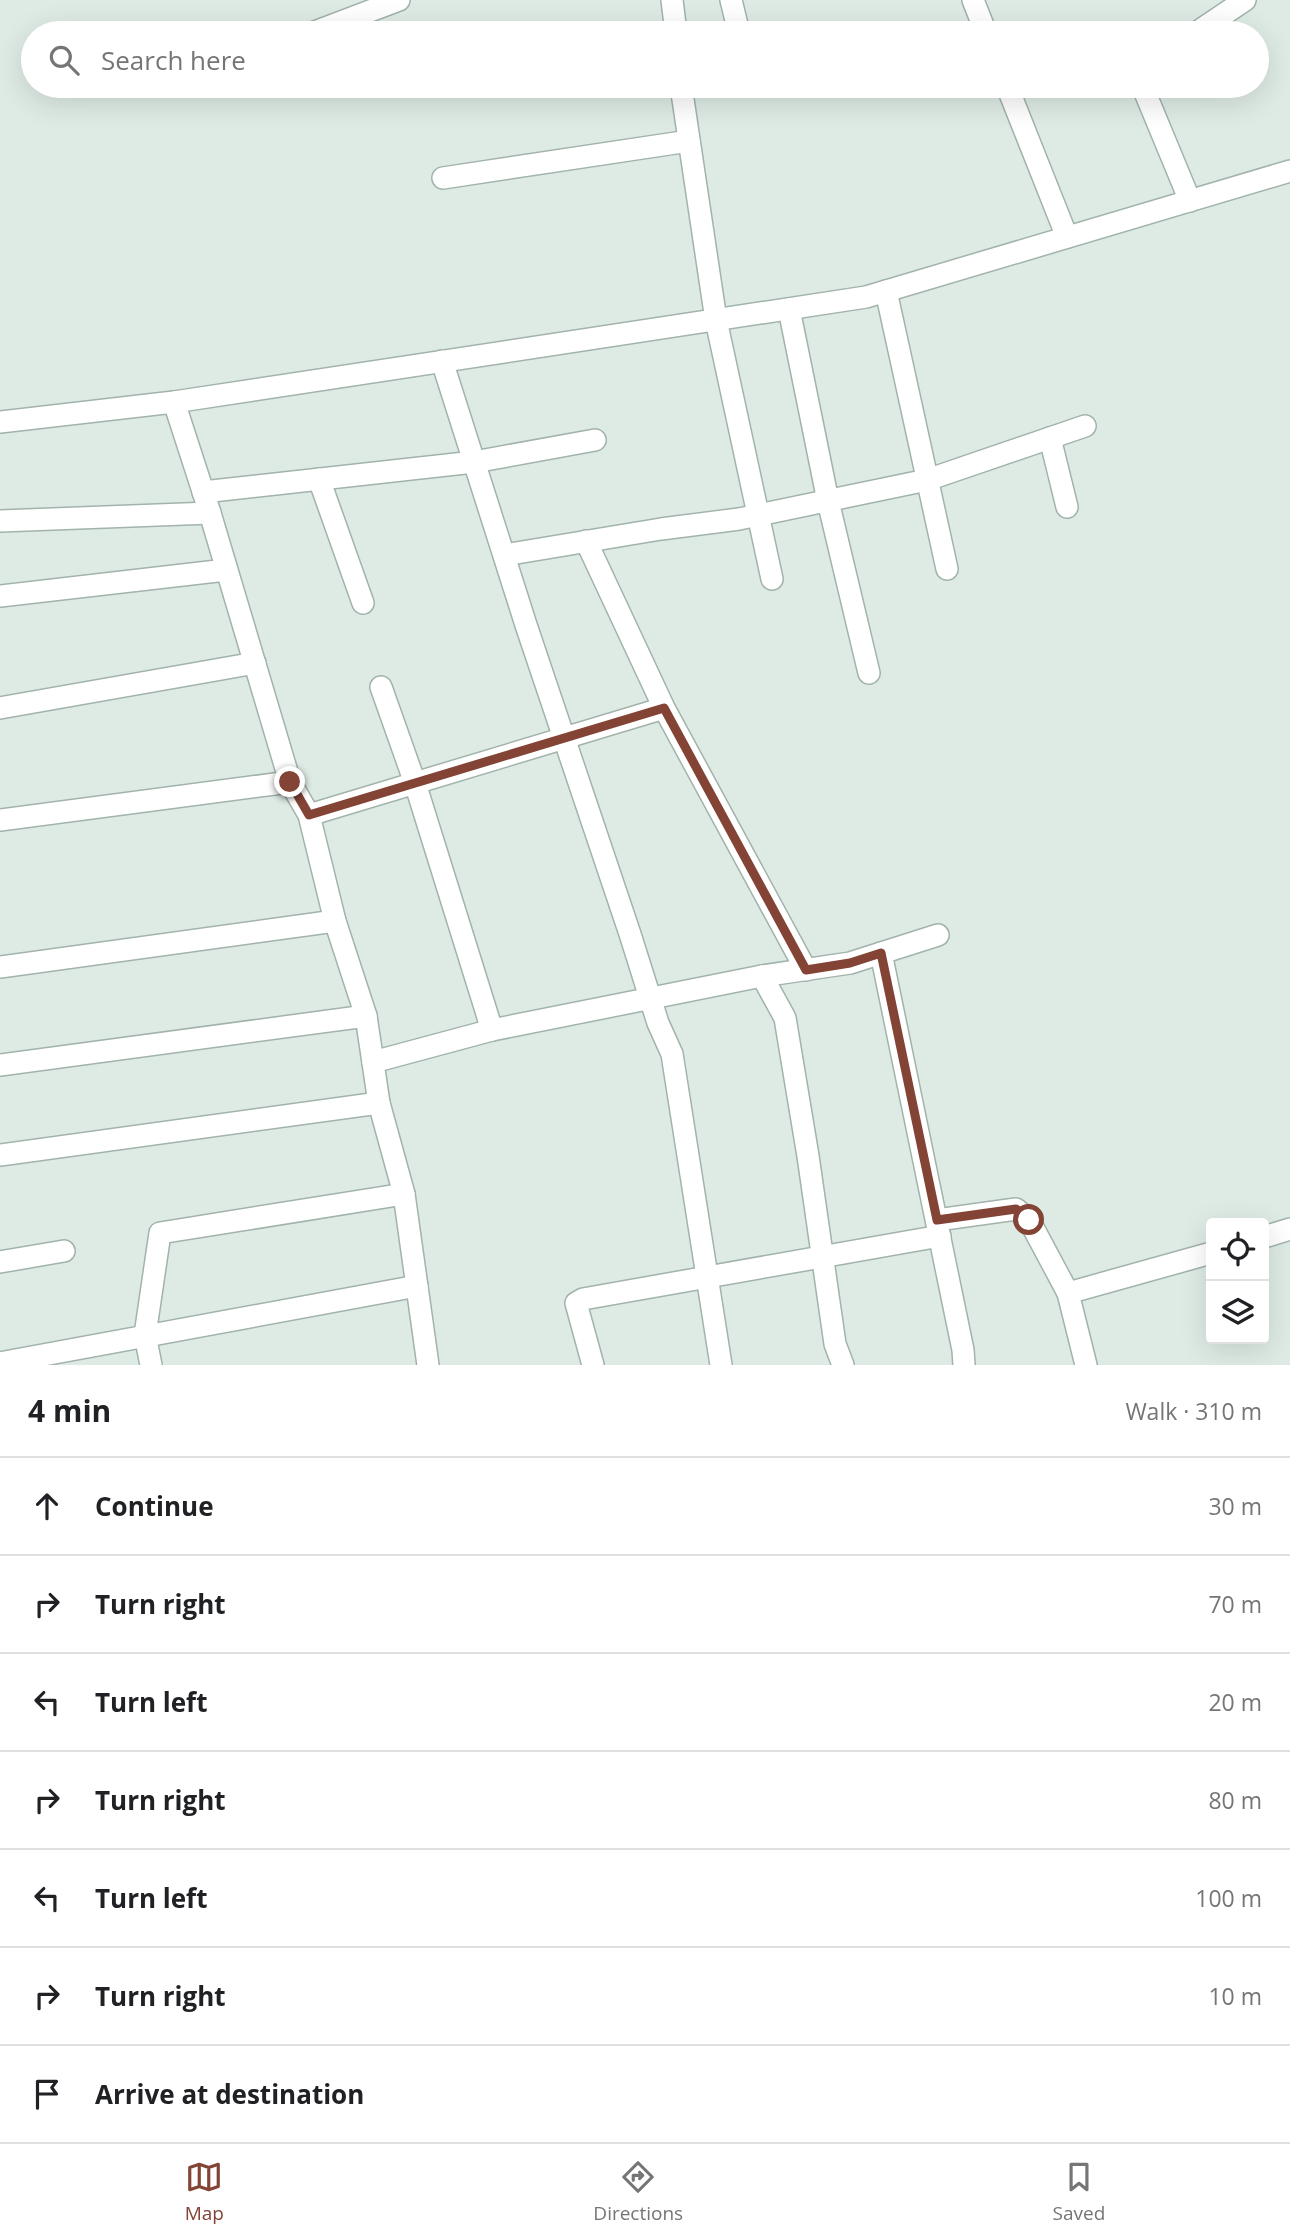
<!DOCTYPE html>
<html lang="en">
<head>
<meta charset="utf-8">
<style>
	:root { --surface:#fff; --page:#f6f6f6; --text:#202124; --muted:#757577; --line:#e0e0e0; --accent:#834335 }
	body { margin:0; font-family:"Open Sans",sans-serif; background:var(--page); color:var(--text) }
	.controls { position:absolute; right:21px; bottom:21px; display:grid; overflow:hidden; border-radius:7px; box-shadow:0 7px 28px #0002 }
	.controls button { width:63px; height:63px; display:grid; place-items:center; padding:0; border:0; border-bottom:2px solid var(--line); background:var(--surface); color:var(--text); font:35px sans-serif }
	.stop { position:absolute; width:21px; height:21px; margin:-16px; border:5px solid #834335; border-radius:50%; background:#fff }
	.stop.end { background:#834335; border-color:#fff; box-shadow:0 2px 7px #0008 }
	.list { margin:0; padding:0; list-style:none }
	h2 { display:flex; justify-content:space-between; align-items:center; height:91px; margin:0; padding:0 28px; font-size:30px }
	h2 small { font-size:23px; font-weight:400; color:var(--muted) }
	.list li { display:grid; grid-template-columns:46px 1fr auto; gap:21px; align-items:center; box-sizing:border-box; height:98px; padding:0 28px; border-top:2px solid var(--line) }
	.list b { display:block; font-size:26px; white-space:nowrap }
	.list em { font-size:23px; font-style:normal; color:var(--muted) }
	.icon { flex:none; width:38px; height:38px; fill:none; stroke:currentColor; stroke-width:2; stroke-linecap:round; stroke-linejoin:round }
	.map { position:relative; flex:none; width:1290px; height:1365px; overflow:hidden }
	.search { position:absolute; background:var(--surface); box-shadow:0 7px 28px #0002; left:21px; right:21px; top:21px; height:77px; display:flex; align-items:center; gap:18px; box-sizing:border-box; padding:0 24px; border-radius:38px; color:var(--muted); font-size:26px }
	.sheet { height:777px; background:var(--surface) }
	nav { display:flex; justify-content:space-around; align-items:center; box-sizing:border-box; height:98px; border-top:2px solid var(--line); background:var(--surface); font-size:19px; color:var(--muted) }
	nav a { display:grid; justify-items:center; gap:4px }
	nav .on { color:var(--accent) }
	.map>svg:first-child { display:block }
</style>
</head>
<body>
<div class="map">
<svg width="1290" height="1365" viewBox="0 0 1290 1365">
	<rect width="100%" height="100%" fill="#deebe4"/>
	<g fill="none" stroke-linecap="round" stroke-linejoin="round">
		<!-- minor casing -->
		<g stroke="#a1b3ab" stroke-width="24">
			<g id="minor">
				<polyline points="672,0 676,33"/>
				<polyline points="731,0 739,33"/>
				<polyline points="973,0 986,33"/>
				<polyline points="312,33 399,0"/>
				<polyline points="1196,33 1245,0"/>
				<polyline points="681,86 716,320 772,579"/>
				<polyline points="1007,86 1067,237"/>
				<polyline points="1145,86 1144,90 1190,201"/>
				<polyline points="443,178 689,141"/>
				<polyline points="886,291 947,569"/>
				<polyline points="789,309 828,501 869,673"/>
				<polyline points="442,361 526,625 630,934 658,1023 672,1054 721,1365"/>
				<polyline points="174,402 210,513 290,782 309,815 335,921 366,1016 379,1103 404,1194 428,1365"/>
				<polyline points="0,422 174,402 866,297 1290,171"/>
				<polyline points="1050,438 1067,507"/>
				<polyline points="319,479 363,603"/>
				<polyline points="203,492 474,462 595,440"/>
				<polyline points="0,521 210,513"/>
				<polyline points="586,541 664,708 806,970"/>
				<polyline points="504,555 661,529 739,519 927,480 1085,426"/>
				<polyline points="0,596 226,570"/>
				<polyline points="381,687 415,783 492,1030"/>
				<polyline points="0,708 255,663"/>
				<polyline points="309,815 664,708"/>
				<polyline points="0,820 290,782"/>
				<polyline points="881,953 963,1350 964,1365"/>
				<polyline points="0,967 335,921"/>
				<polyline points="762,976 785,1018 808,1156 835,1344 843,1365"/>
				<polyline points="373,1062 492,1030 762,976 850,963 938,935"/>
				<polyline points="0,1065 366,1016"/>
				<polyline points="0,1155 379,1103"/>
				<polyline points="937,1220 1016,1209 1029,1220 1068,1293 1086,1365"/>
				<polyline points="1264,1237 1290,1229"/>
				<polyline points="0,1262 64,1251"/>
				<polyline points="1068,1293 1211,1253"/>
				<polyline points="0,1363 417,1286"/>
				<polyline points="151,1365 145,1335 160,1233 404,1194"/>
				<polyline points="593,1365 576,1303 583,1299 940,1236"/>
			</g>
		</g>
		<!-- minor -->
		<use href="#minor" stroke="#fff" stroke-width="21"/>
	</g>
	<g fill="none" stroke-linecap="round" stroke-linejoin="round">
		<!-- route -->
		<polyline stroke="#834335" stroke-width="9" points="290,782 309,815 664,708 806,970 850,963 881,953 937,1220 1016,1209 1029,1220"/>
	</g>
</svg>
<div class="controls">
<button><svg class="icon" aria-label="locate" viewBox="0 0 24 24"><circle cx="12" cy="12" r="6"/><path d="M12 2v4M12 18v4M2 12h4M18 12h4"/></svg></button>
<button><svg class="icon" aria-label="layers" viewBox="0 0 24 24"><path d="M12 4l9 5-9 5-9-5zM3 14l9 5 9-5"/></svg></button>
</div>
<div class="stop" style="left:1029px;top:1220px"></div>
<div class="stop end" style="left:290px;top:782px"></div>
<div class="search"><svg class="icon" aria-label="search" viewBox="0 0 24 24"><circle cx="10" cy="10" r="6"/><path d="M15 15l6 6"/></svg>Search here</div>
</div>
<section class="sheet">
<h2>4 min<small>Walk · 310 m</small></h2>
<ul class="list">
<li><svg class="icon" aria-label="ahead" viewBox="0 0 24 24"><path d="M12 20V5M6 11l6-6 6 6"/></svg><div><b>Continue</b></div><em>30 m</em></li>
<li><svg class="icon" aria-label="right" viewBox="0 0 24 24"><path d="M7 20v-9h11M14 6l5 5-5 5"/></svg><div><b>Turn right</b></div><em>70 m</em></li>
<li><svg class="icon" aria-label="left" viewBox="0 0 24 24"><path d="M17 20v-9H6M10 6l-5 5 5 5"/></svg><div><b>Turn left</b></div><em>20 m</em></li>
<li><svg class="icon" aria-label="right" viewBox="0 0 24 24"><path d="M7 20v-9h11M14 6l5 5-5 5"/></svg><div><b>Turn right</b></div><em>80 m</em></li>
<li><svg class="icon" aria-label="left" viewBox="0 0 24 24"><path d="M17 20v-9H6M10 6l-5 5 5 5"/></svg><div><b>Turn left</b></div><em>100 m</em></li>
<li><svg class="icon" aria-label="right" viewBox="0 0 24 24"><path d="M7 20v-9h11M14 6l5 5-5 5"/></svg><div><b>Turn right</b></div><em>10 m</em></li>
<li><svg class="icon" aria-label="arrive" viewBox="0 0 24 24"><path d="M6 21V4h12l-3 4 3 4H6"/></svg><div><b>Arrive at destination</b></div></li>
</ul>
</section>
<nav>
<a class="on"><svg class="icon" aria-label="map" viewBox="0 0 24 24"><path d="M3 6l6-2 6 2 6-2v14l-6 2-6-2-6 2zM9 4v14M15 6v14"/></svg>Map</a>
<a><svg class="icon" aria-label="directions" viewBox="0 0 24 24"><path d="M12 3l9 9-9 9-9-9zM9 14v-3h6M13 9l2 2-2 2"/></svg>Directions</a>
<a><svg class="icon" aria-label="saved" viewBox="0 0 24 24"><path d="M7 4h10v16l-5-4-5 4z"/></svg>Saved</a>
</nav>
</body>
</html>
